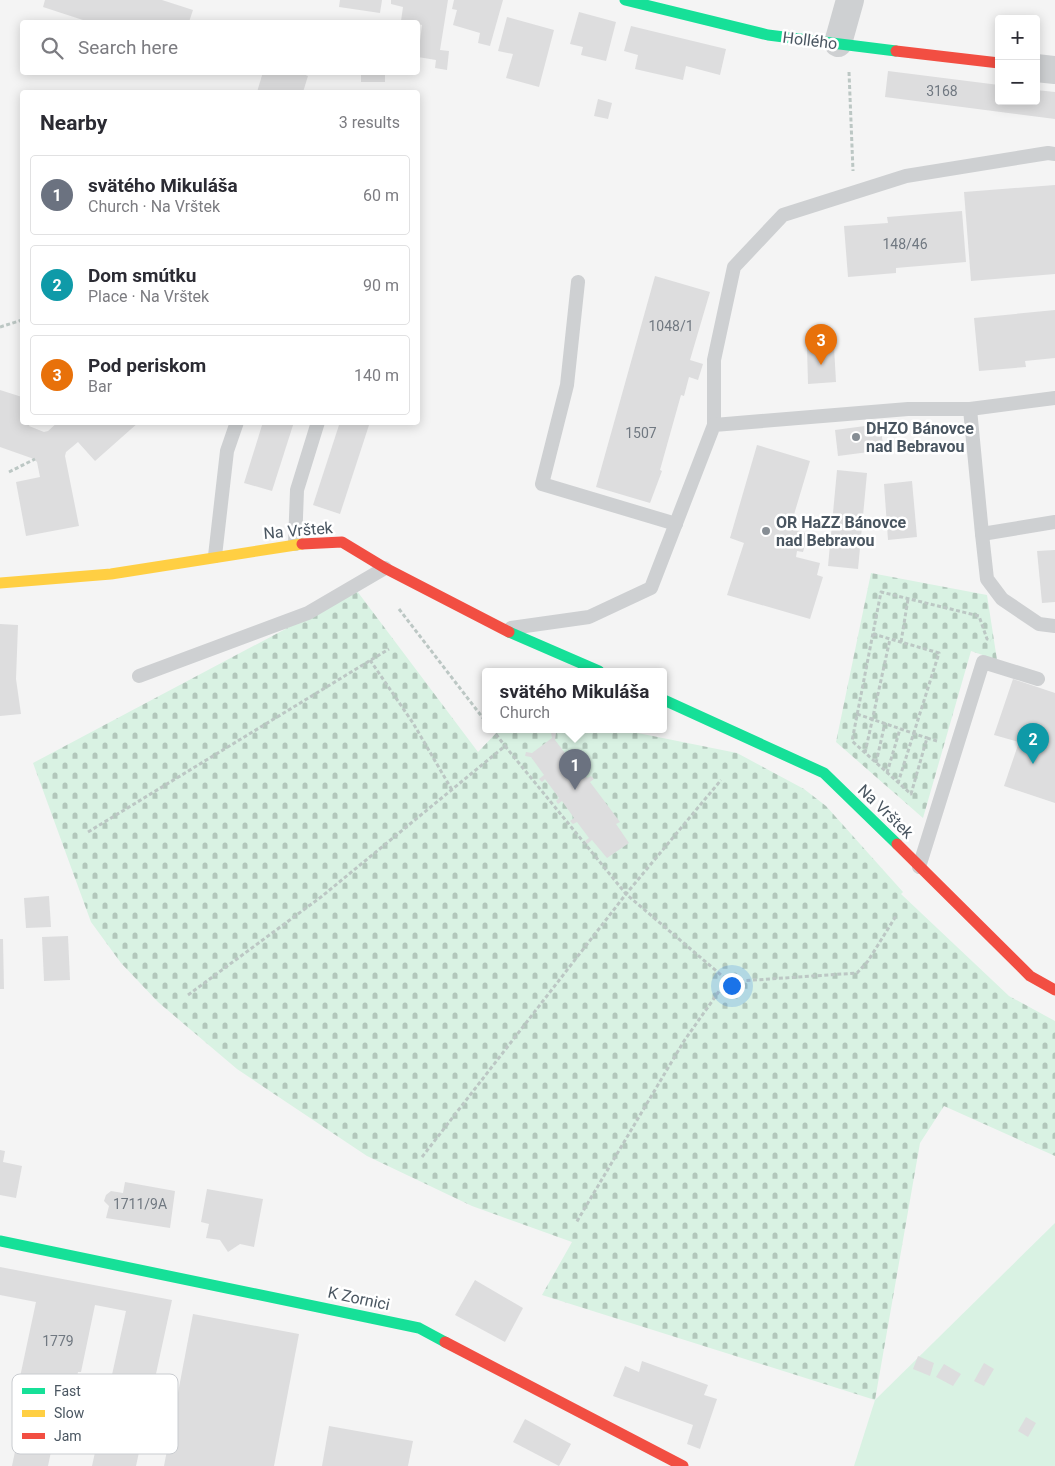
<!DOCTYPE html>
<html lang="en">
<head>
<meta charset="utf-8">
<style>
	:root { --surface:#fff; --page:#f7f7f7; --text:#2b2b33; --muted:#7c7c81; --line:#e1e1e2; --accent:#111827 }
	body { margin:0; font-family:Roboto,sans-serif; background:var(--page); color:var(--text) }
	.controls { position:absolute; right:15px; top:15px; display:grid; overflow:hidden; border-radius:5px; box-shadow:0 2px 12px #0003 }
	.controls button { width:45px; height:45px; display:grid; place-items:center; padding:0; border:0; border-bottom:1px solid var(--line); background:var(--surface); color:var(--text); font:25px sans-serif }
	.you { position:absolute; left:731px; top:985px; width:18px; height:18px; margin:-12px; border:4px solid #fff; border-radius:50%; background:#1a73e8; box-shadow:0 0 0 8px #1a73e833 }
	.badge { display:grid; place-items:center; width:32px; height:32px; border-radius:50%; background:var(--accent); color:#fff; font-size:16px; font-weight:700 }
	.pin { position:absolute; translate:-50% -41px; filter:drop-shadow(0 1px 2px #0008) }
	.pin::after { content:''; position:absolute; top:26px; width:18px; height:15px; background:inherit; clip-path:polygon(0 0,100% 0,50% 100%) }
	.popup { position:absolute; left:482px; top:668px; width:185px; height:65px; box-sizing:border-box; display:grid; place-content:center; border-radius:5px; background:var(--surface); filter:drop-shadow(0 1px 4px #0005); font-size:16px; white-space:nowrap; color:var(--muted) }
	.popup b { font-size:19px; color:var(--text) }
	.popup::after { content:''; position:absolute; left:50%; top:100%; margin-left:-10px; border:10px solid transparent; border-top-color:var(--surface) }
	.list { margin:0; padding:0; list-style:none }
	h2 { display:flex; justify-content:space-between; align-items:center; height:65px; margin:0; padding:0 20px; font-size:21px }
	h2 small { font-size:16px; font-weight:400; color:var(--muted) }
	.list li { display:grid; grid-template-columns:32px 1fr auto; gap:15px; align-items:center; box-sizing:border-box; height:80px; margin:0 10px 10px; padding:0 10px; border:1px solid var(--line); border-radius:5px }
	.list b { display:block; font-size:19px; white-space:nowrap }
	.list p { margin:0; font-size:16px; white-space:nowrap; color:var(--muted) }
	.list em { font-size:16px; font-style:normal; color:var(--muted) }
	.icon { flex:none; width:28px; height:28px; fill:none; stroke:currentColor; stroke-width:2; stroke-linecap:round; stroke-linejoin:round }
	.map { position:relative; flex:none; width:1055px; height:1466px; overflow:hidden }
	.search { position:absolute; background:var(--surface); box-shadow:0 2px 12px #0003; left:20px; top:20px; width:400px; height:55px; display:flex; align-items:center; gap:12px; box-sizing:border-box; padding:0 18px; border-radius:5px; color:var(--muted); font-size:19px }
	.panel { position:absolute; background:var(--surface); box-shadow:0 2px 12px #0003; left:20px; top:90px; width:400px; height:335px; border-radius:5px }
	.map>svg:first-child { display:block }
</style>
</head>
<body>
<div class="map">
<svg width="1055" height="1466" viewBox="0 0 1055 1466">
	<defs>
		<pattern id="cemetery-stones" width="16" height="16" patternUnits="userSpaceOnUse" patternTransform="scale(1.25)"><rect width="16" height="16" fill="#d9f2e3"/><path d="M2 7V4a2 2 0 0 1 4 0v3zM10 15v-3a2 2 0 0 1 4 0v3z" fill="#b2c7bb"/></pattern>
	</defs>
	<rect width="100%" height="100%" fill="#f4f4f4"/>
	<!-- cemetery -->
	<g fill="url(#cemetery-stones)">
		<polygon points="871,573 987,595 997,660 971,651 923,818 836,742"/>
		<polygon points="357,591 478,752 500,729 618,729 737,753 804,789 826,806 903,892 901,894 1009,996 1055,1021 1055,1156 944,1106 920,1143 875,1400 542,1295 572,1242 472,1206 367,1156 237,1069 158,1002 121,963 91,922 33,763"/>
	</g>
	<!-- green -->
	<polygon fill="#d9f2e3" points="1055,1223 1055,1466 854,1466 875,1400"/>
	<!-- building -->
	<g fill="#ddddde">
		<polygon points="45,0 162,0 193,10 189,22 89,22 43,7"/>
		<polygon points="340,0 382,0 380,13 339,7"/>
		<polygon points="391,0 448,0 440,50 449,51 447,70 435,68 436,60 418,57 422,25 418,24 418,22 401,21 403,7 391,4"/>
		<polygon points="454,0 503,0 490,46 478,43 480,33 453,25 457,10 452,9"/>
		<polygon points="579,12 616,22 606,61 581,55 583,47 570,44"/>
		<polygon points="507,17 554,30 539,87 506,78 513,54 498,51"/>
		<polygon points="631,26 726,49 720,75 686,66 683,80 635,69 638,55 624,51"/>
		<polygon points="888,71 999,85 999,101 1036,101 1036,90 1055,92 1055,119 885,97"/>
		<polygon points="263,72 298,72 308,76 303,92 257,92"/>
		<rect x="361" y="72" width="24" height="10"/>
		<polygon points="598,99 612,103 608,119 594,116"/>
		<polygon points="1055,185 1055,274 971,281 964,192"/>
		<polygon points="962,211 966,262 896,268 896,273 848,277 844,226 888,223 887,217"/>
		<polygon points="655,276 710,292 690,360 703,364 698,380 689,377 684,396 681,395 660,470 662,471 650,503 596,487"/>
		<polygon points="1055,310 1055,358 1025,361 1026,367 979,371 974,318"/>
		<polygon points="807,347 834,347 836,382 808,384"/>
		<polygon points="0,390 22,397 22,422 31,422 29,426 44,432 48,431 58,422 139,422 95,461 78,442 66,452 65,456 79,526 26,536 16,482 40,477 37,462 34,459 0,447"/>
		<polygon points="263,422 294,422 272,491 244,483"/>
		<polygon points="340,422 370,422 340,514 313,505"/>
		<polygon points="880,424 884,450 838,456 835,430"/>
		<polygon points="757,445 810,461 790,528 808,534 803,552 797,551 796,557 820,563 817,575 823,577 810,619 727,595 744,543 730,538"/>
		<polygon points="837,470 867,473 858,569 828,566"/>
		<polygon points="912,481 917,537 888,540 884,484"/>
		<polygon points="1055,550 1055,602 1042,603 1037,551"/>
		<polygon points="0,624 18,625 16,679 21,714 0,716"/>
		<polygon points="1013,679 1055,693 1055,803 1004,786 1019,742 994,735"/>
		<polygon points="551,732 556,733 555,740 568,757 574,752 576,756 573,758 587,778 591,776 594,779 590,782 620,822 616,824 629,843 607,858 592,840 587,844 585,841 589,838 577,822 573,824 570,821 574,818 562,801 558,804 556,801 559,798 545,779 542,782 539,779 544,775 531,757 525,756 526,752 532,753 552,738"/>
		<polygon points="49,896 51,927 26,928 24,898"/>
		<polygon points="68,936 70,980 44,981 42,937"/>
		<polygon points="0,939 3,939 4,989 0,989"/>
		<polygon points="0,1150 5,1151 3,1162 22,1166 16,1198 0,1195"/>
		<polygon points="125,1182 175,1191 170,1228 106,1218 109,1206 104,1201 106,1195 111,1191 123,1193"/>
		<polygon points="207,1189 263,1199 254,1247 240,1244 228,1252 220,1240 206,1238 209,1224 201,1222"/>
		<polygon points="0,1267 172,1300 136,1466 92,1466 126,1311 95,1305 81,1372 78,1372 67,1425 57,1423 48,1466 12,1466 27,1393 17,1391 36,1302 0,1295"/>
		<polygon points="475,1280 523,1308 505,1342 455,1315"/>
		<polygon points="193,1314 299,1334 274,1466 164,1466"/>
		<polygon points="918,1356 934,1363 930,1376 913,1369"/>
		<polygon points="642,1361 708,1385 704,1395 717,1399 700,1449 687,1444 693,1425 613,1396 625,1366 639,1372"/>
		<polygon points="984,1363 994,1369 984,1386 974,1381"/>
		<polygon points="944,1364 961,1374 953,1386 936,1377"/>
		<polygon points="1026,1417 1036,1423 1028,1437 1018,1431"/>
		<polygon points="525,1419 571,1444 559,1466 513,1442"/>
		<polygon points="329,1426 413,1441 408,1466 322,1466"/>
	</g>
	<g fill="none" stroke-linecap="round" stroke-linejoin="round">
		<!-- path -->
		<g stroke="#bcc7c4" stroke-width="3" stroke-dasharray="4 2.5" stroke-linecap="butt">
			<polyline points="849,72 853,171"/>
			<polyline points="0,327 22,320"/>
			<polyline points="9,472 35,459"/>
			<polyline points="399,609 486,722"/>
			<polyline points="873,634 939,653 898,783"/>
			<polyline points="901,642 908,599"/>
			<polyline points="370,660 413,723 452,790"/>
			<polyline points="857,714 927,738"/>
			<polyline points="492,729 505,746"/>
			<polyline points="937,741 927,738 911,794 852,741 881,592 979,616 987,639 991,640"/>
			<polyline points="865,753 890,639"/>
			<polyline points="876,763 885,723"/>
			<polyline points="887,773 900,729"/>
			<polyline points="88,832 389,649"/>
			<polyline points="727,980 740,981 857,973 868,961 896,916"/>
			<polyline points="188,995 321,897 505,746 626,894 727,980 684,1041 576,1223"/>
			<polyline points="422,1157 626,894 721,780"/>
		</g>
		<!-- lane -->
		<g stroke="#ced0d2" stroke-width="14">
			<polyline points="578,282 567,385 542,484 676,524"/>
			<polyline points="970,409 982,534 1055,522"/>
			<polyline points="714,425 714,360 734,267 783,215 906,176 1048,153 1055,154"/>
			<polyline points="982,534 987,579 1002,599 1039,624 1055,626"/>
			<polyline points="295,544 297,490 318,422"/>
			<polyline points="215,556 227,451 237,422"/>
			<polyline points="511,628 589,617 651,588 714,425 908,409 970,409 1055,398"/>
			<polyline points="139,676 308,613 385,568"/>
			<polyline points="919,867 983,662 1038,679"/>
		</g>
		<!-- street -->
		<g stroke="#ced0d2" stroke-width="28">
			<polyline points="838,43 850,0"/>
			<polyline points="1036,68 1055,70"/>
		</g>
		<!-- fast -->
		<g stroke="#16e098" stroke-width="11">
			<polyline points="625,0 768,35 896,51"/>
			<polyline points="509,632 599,671"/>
			<polyline points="664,700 824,773 897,844"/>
			<polyline points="0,1241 419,1328 445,1342"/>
		</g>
		<!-- slow -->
		<polyline stroke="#ffcf43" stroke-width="11" points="0,583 111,574 302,544"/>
		<!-- jam -->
		<g stroke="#f24e42" stroke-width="11">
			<polyline points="896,51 999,63"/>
			<polyline points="302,544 342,542 385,568 509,632"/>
			<polyline points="897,844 1030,976 1055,990"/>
			<polyline points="445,1342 683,1466"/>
		</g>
	</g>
	<!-- markers -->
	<g fill="#868d94" stroke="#fff" stroke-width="2">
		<circle cx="856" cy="437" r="5"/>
		<circle cx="766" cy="531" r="5"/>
	</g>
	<g text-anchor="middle" stroke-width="5" stroke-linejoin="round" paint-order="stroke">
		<!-- number labels -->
		<g font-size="14" fill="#707881">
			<text x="942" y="96">3168</text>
			<text x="905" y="249">148/46</text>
			<text x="671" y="331">1048/1</text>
			<text x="641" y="438">1507</text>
			<text x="140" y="1209">1711/9A</text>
			<text x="58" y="1346">1779</text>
		</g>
		<!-- street labels -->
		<g font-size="16" fill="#4a5661" stroke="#fff">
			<text transform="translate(810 40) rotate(7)" y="6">Hollého</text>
			<text transform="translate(298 530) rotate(-5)" y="6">Na Vrštek</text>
			<text transform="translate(886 811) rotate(44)" y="6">Na Vrštek</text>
			<text transform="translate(359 1298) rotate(12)" y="6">K Zornici</text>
		</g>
		<!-- poi labels -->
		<g font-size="16" font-weight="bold" fill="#4a5661" stroke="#fff" text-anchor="start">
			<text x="866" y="434">DHZO Bánovce<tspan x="866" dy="18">nad Bebravou</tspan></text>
			<text x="776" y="528">OR HaZZ Bánovce<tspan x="776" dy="18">nad Bebravou</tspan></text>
		</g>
	</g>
	<!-- legend -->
	<rect x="12" y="1374" width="166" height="80" rx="8" fill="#fff" stroke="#c9ccd0" stroke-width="1"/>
	<rect x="22" y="1388" width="23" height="6" fill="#16e098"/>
	<rect x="22" y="1410" width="23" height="7" fill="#ffcf43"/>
	<rect x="22" y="1433" width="23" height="6" fill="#f24e42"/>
	<g font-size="14" fill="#4a5661">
		<text x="54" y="1396">Fast</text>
		<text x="54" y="1418">Slow</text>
		<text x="54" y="1441">Jam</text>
	</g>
</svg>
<div class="controls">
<button>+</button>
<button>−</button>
</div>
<div class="you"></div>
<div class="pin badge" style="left:575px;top:790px;background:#6b7280">1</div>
<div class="popup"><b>svätého Mikuláša</b>Church</div>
<div class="pin badge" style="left:1033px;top:764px;background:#0f9aa8">2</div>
<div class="pin badge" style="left:821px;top:365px;background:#e8710a">3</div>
<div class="search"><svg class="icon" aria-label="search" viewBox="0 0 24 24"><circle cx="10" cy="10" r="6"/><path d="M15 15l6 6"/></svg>Search here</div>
<section class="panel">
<h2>Nearby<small>3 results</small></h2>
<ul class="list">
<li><span class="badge" style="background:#6b7280">1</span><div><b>svätého Mikuláša</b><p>Church · Na Vrštek</p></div><em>60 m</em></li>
<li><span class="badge" style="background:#0f9aa8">2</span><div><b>Dom smútku</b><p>Place · Na Vrštek</p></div><em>90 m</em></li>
<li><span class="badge" style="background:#e8710a">3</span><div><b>Pod periskom</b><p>Bar</p></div><em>140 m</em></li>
</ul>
</section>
</div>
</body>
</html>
